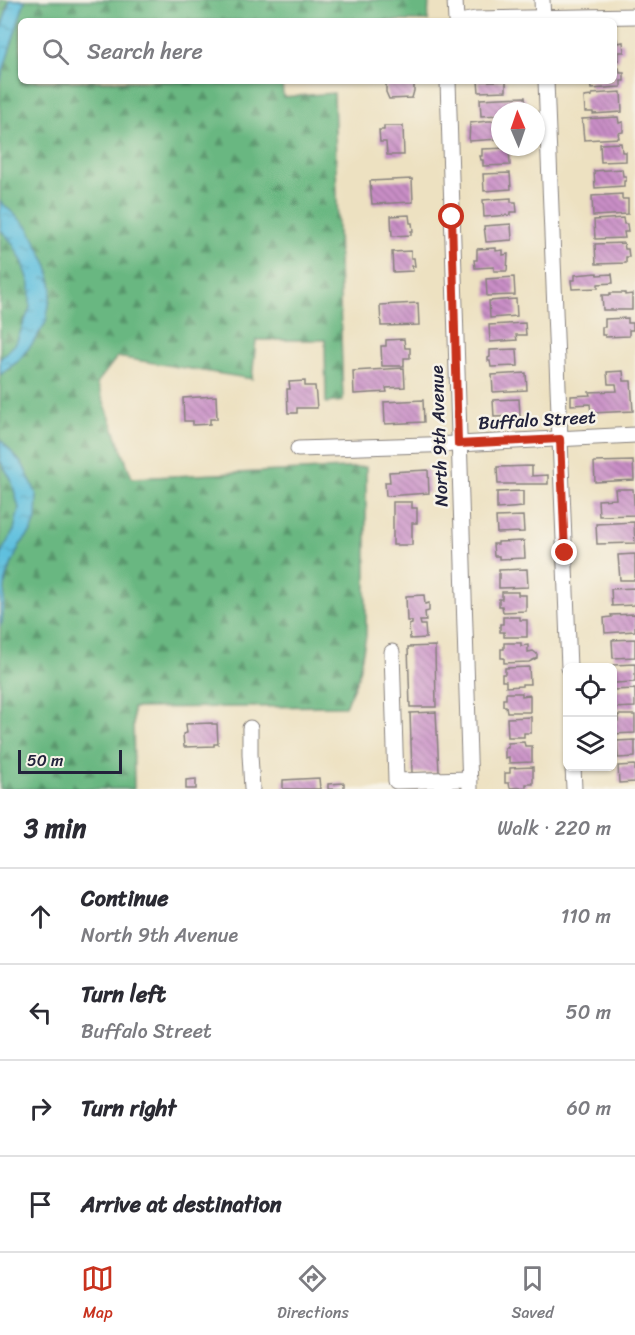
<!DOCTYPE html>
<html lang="en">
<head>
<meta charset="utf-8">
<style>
	:root { --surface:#fff; --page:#f7f7f7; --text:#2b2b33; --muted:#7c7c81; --line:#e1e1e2; --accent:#c8321e }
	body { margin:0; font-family:Sriracha,sans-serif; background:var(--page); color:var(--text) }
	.controls { position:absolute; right:18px; bottom:18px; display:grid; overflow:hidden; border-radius:9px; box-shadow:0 2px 4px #0004 }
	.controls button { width:54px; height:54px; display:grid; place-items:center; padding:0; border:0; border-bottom:2px solid var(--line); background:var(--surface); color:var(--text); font:30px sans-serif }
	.compass { position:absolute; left:491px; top:102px; width:54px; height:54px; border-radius:50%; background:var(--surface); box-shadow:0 2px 4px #0004; rotate:358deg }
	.scale { position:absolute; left:18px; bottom:15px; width:104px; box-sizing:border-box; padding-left:6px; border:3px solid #22223b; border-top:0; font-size:16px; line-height:21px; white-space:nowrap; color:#22223b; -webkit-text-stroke:4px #f7f3e8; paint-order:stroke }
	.stop { position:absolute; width:18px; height:18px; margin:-14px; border:4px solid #c8321e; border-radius:50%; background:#fff }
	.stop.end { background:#c8321e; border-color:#fff; box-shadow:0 2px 6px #0008 }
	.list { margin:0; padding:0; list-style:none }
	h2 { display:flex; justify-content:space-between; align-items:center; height:78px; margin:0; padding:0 24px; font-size:26px }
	h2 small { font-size:20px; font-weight:400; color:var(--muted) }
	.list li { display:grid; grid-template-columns:39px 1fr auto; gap:18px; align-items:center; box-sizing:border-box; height:96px; padding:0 24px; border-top:2px solid var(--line) }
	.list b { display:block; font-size:22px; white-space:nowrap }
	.list p { margin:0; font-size:20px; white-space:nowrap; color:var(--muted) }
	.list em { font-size:20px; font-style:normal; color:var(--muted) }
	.icon { flex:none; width:33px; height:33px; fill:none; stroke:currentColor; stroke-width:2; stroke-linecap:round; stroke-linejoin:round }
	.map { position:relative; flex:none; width:635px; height:789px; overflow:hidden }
	.search { position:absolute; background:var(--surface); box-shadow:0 2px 4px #0004; left:18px; right:18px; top:18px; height:66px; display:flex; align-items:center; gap:15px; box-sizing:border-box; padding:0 21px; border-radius:9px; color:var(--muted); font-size:22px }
	.sheet { height:462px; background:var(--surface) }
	nav { display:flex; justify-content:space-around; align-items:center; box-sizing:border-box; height:84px; border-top:2px solid var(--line); background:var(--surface); font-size:16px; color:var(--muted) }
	nav a { display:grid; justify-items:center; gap:3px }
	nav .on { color:var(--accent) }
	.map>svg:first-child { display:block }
</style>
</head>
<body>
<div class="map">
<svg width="635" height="789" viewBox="0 0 635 789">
	<defs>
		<pattern id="forest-firs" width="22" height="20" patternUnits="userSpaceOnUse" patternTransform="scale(1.5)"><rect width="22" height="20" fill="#69b781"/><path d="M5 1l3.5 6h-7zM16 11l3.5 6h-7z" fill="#56946b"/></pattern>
		<pattern id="water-ripples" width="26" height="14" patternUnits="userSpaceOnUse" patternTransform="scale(1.5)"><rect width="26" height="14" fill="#5fc0de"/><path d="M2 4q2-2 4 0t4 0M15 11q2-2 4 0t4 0" fill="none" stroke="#4e9cb5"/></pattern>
		<pattern id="building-back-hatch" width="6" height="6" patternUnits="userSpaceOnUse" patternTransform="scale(1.5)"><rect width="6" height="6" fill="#c98ec6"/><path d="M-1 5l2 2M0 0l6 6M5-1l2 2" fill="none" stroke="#a374a2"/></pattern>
	</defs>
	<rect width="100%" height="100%" fill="#f7f3e8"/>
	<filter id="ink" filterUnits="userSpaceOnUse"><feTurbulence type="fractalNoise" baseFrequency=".0167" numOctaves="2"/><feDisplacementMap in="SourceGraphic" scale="12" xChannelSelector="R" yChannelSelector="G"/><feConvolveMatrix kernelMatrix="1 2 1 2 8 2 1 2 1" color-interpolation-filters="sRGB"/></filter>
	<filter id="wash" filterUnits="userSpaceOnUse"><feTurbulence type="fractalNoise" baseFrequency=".008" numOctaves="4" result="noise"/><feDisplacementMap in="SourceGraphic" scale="24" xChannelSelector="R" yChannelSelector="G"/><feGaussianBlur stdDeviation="1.35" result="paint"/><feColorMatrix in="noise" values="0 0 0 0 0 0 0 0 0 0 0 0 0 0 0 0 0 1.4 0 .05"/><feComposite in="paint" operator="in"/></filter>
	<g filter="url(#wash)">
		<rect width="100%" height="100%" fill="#ede1c1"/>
		<!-- forest -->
		<polygon fill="url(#forest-firs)" stroke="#466c5e" stroke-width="1.5" points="0,0 429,0 428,21 21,21 21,81 282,81 283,97 334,93 343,401 326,403 325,340 256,340 252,379 117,357 97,383 132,478 366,467 366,636 358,677 345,706 133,708 134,789 0,789"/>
		<!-- water -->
		<g fill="url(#water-ripples)" stroke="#40718c" stroke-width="1.5">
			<polygon points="10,0 25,0 0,81 0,32"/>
			<polygon points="0,201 28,227 48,266 52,288 46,322 33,343 17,362 0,375 0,359 16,343 30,308 30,284 23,263 13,244 0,229"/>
			<polygon points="0,439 23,465 37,495 36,520 31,532 20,545 6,577 2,623 0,626 0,561 2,551 14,530 19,508 11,479 0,461"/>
		</g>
		<g id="blocks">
			<!-- building -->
			<g fill="url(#building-back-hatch)">
				<polygon points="614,39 617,39 618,43 623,42 624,52 619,52 619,60 614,60"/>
				<polygon points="614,68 619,68 620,73 624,73 624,81 621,81 621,87 591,89 590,81 614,81"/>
				<polygon points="386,81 414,81 414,91 412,98 389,99 386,92"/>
				<polygon points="478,81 506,81 506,91 479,92"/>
				<polygon points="621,92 622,112 593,114 593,112 585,112 584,97 592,96 592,94"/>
				<polygon points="525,97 526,108 516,109 516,111 500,111 500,115 481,116 480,99"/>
				<polygon points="618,117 619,123 623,122 623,132 618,133 619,138 584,140 582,119"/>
				<polygon points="488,121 498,121 499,139 469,141 470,123"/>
				<polygon points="384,126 403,126 404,155 387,155 386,142 380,142 379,130 384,130"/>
				<polygon points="621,143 622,152 626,152 626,161 601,162 600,144"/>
				<polygon points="509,148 510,165 483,166 483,160 481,160 480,156 482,156 482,149"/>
				<polygon points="622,169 623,176 626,176 626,181 624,181 624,186 595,188 594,171"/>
				<polygon points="510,173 511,189 484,191 483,174"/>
				<polygon points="412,179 413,202 372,204 370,181"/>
				<polygon points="622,194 622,199 628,199 628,214 593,216 592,196"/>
				<polygon points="511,198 511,202 516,202 517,212 510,212 510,215 484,217 483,200"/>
				<polygon points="409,215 410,223 412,223 413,231 411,231 411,235 392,236 391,216"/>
				<polygon points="623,218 624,224 627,224 628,232 624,232 625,238 595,239 594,220"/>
				<polygon points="511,224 512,240 486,242 484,226"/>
				<polygon points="624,243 625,249 628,249 629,257 626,257 626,263 596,264 595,244"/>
				<polygon points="496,248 496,251 503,250 503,255 508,254 507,271 494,271 494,267 475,268 474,260 477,260 477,249"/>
				<polygon points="411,251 411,258 414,258 415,266 412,266 413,271 393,272 392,252"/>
				<polygon points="597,273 597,275 612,274 613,283 598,284 598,288 572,289 571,280 575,280 575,275"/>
				<polygon points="514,277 515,295 487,296 486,279"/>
				<polygon points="610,293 625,293 625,295 632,294 632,310 603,310 602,295 610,295"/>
				<polygon points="516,299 517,316 490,318 489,301"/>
				<polygon points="418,303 419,325 381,326 380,305"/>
				<polygon points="628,318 628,323 633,323 633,330 629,330 629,336 605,337 605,335 602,335 602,327 605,327 605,319"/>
				<polygon points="525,323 526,335 516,335 517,340 490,342 489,325"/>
				<polygon points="404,339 405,348 410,348 410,358 404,358 404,366 382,366 381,346 386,346 386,340"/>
				<polygon points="517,349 518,366 491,367 490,361 488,361 488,358 490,357 490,350"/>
				<polygon points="404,368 405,387 386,388 387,392 354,394 353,371"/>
				<polygon points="623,371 624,381 631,381 633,411 591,413 590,404 571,405 571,396 590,395 589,392 617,391 616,384 608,384 607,372"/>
				<polygon points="526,373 527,390 493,392 492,375"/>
				<polygon points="305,381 305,386 315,386 317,408 297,408 297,413 288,413 287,389 290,389 289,382"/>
				<polygon points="216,396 217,419 210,419 210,424 193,425 193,421 184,421 183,398"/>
				<polygon points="519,399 520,416 494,417 493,400"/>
				<polygon points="423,400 424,422 385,424 384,402"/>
				<polygon points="633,461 634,480 595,482 594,462"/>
				<polygon points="532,466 532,476 548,475 548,484 498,484 497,467"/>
				<polygon points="428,470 429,493 386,496 385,482 390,482 389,472"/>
				<polygon points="615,489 633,489 635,515 599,516 598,500 616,499"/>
				<polygon points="523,491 523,507 497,509 497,492"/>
				<polygon points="393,502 412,502 412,508 417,508 417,523 412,523 412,545 393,545"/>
				<polygon points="523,516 524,532 497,533 496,517"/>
				<polygon points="634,522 635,543 597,544 596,524"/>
				<polygon points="524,541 525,558 499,559 499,556 494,556 493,544 498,544 498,542"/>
				<polygon points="635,554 635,580 620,580 618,555"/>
				<polygon points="527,569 528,587 499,588 499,570"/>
				<polygon points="635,588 635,605 612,606 611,589"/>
				<polygon points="502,592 518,592 518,595 526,595 526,611 503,612 502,606 499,606 499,599 502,599"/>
				<polygon points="424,595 425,604 429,603 429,611 425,612 426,621 420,621 421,625 425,625 426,638 410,639 409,625 412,624 412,621 407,621 406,596"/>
				<polygon points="635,614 635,631 605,633 604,618 612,617 611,615"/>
				<polygon points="503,617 520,617 520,620 527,620 527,637 504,637 504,632 500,632 500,624 503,624"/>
				<polygon points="635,639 635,657 613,658 612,640"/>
				<polygon points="504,643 521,643 521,646 528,645 528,652 533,651 537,654 537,658 529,662 504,663 504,658 501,658 501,649 504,649"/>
				<polygon points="435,646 436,707 410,707 408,647"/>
				<polygon points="635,664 635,682 614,683 613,665"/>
				<polygon points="529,667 530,684 522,684 522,686 506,687 506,681 502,681 502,674 505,674 505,668"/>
				<polygon points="635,689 635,707 612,708 612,690"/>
				<polygon points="506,693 522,693 522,696 530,695 530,712 507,712 506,706 503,706 503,699 506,699"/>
				<polygon points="436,712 439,772 412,773 410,713"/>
				<polygon points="618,715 635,715 635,733 612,734 612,721 618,721"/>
				<polygon points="531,717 531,733 524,733 524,737 508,737 507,718"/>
				<polygon points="212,723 212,724 217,724 218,744 214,744 214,746 184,747 183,734 187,733 186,724"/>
				<polygon points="635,740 635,757 618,758 617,741"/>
				<polygon points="524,742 525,746 532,746 532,762 509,763 509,757 505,758 505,748 508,748 508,743"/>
				<polygon points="635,765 635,782 619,783 618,766"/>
				<polygon points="533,767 533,784 526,784 526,787 510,788 509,783 505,783 505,773 510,773 510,768"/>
				<polygon points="319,778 320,789 283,789 283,780"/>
				<polygon points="196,779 196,789 186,789 186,780"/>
				<polygon points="344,783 344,789 328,789 328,784"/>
			</g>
		</g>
	</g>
	<g filter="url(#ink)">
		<use href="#blocks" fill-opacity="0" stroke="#88827e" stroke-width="1.5"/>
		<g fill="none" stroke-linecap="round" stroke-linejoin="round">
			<!-- minor casing -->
			<g stroke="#88827e" stroke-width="17">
				<g id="minor">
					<polyline points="455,0 456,21"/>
					<polyline points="542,0 543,21"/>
					<polyline points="465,21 476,19 635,16"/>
					<polyline points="448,81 470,789"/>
					<polyline points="546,81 569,668"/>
					<polyline points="298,449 458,444 635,435"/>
					<polyline points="392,652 396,781 470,779"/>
					<polyline points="250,728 250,754 252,789"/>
					<polyline points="573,766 574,789"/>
				</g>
			</g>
			<!-- minor -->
			<use href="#minor" stroke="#fff" stroke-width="15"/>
		</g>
	</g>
	<g fill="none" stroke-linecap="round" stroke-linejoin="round" filter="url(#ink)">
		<!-- route -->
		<polyline stroke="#c8321e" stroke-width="8" points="452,217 458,444 560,439 565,553"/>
	</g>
	<g text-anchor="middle" stroke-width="5" stroke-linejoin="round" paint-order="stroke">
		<!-- street labels -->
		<g font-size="18" fill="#22223b" stroke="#f7f3e8">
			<text transform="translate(537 420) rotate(-3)" y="6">Buffalo Street</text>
			<text transform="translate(439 436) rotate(-92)" y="6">North 9th Avenue</text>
		</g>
	</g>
</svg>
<div class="controls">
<button><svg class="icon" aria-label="locate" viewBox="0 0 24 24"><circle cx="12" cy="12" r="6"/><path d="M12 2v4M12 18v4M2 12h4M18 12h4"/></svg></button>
<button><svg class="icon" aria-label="layers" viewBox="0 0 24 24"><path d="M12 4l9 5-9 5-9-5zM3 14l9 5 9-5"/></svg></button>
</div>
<svg class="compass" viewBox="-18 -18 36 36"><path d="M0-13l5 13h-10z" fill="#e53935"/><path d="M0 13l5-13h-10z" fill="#7c7c81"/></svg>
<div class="scale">50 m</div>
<div class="stop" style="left:452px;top:217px"></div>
<div class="stop end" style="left:565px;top:553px"></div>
<div class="search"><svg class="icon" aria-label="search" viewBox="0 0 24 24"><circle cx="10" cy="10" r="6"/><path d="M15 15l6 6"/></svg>Search here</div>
</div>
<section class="sheet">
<h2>3 min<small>Walk · 220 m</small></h2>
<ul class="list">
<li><svg class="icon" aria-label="ahead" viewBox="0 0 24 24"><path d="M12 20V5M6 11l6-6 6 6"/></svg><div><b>Continue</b><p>North 9th Avenue</p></div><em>110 m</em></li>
<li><svg class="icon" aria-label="left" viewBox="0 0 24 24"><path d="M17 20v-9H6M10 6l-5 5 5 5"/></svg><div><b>Turn left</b><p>Buffalo Street</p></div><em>50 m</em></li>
<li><svg class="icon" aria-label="right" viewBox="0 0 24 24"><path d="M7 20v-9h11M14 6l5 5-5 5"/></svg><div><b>Turn right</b></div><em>60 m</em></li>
<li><svg class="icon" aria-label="arrive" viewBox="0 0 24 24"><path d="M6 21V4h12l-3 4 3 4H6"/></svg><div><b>Arrive at destination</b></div></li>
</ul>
</section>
<nav>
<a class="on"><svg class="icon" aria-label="map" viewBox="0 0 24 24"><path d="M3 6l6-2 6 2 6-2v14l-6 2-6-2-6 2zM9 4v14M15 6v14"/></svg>Map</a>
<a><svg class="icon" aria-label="directions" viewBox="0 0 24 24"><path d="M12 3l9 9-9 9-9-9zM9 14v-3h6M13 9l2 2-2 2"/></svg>Directions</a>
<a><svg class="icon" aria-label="saved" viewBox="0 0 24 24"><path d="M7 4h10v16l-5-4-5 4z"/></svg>Saved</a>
</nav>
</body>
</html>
